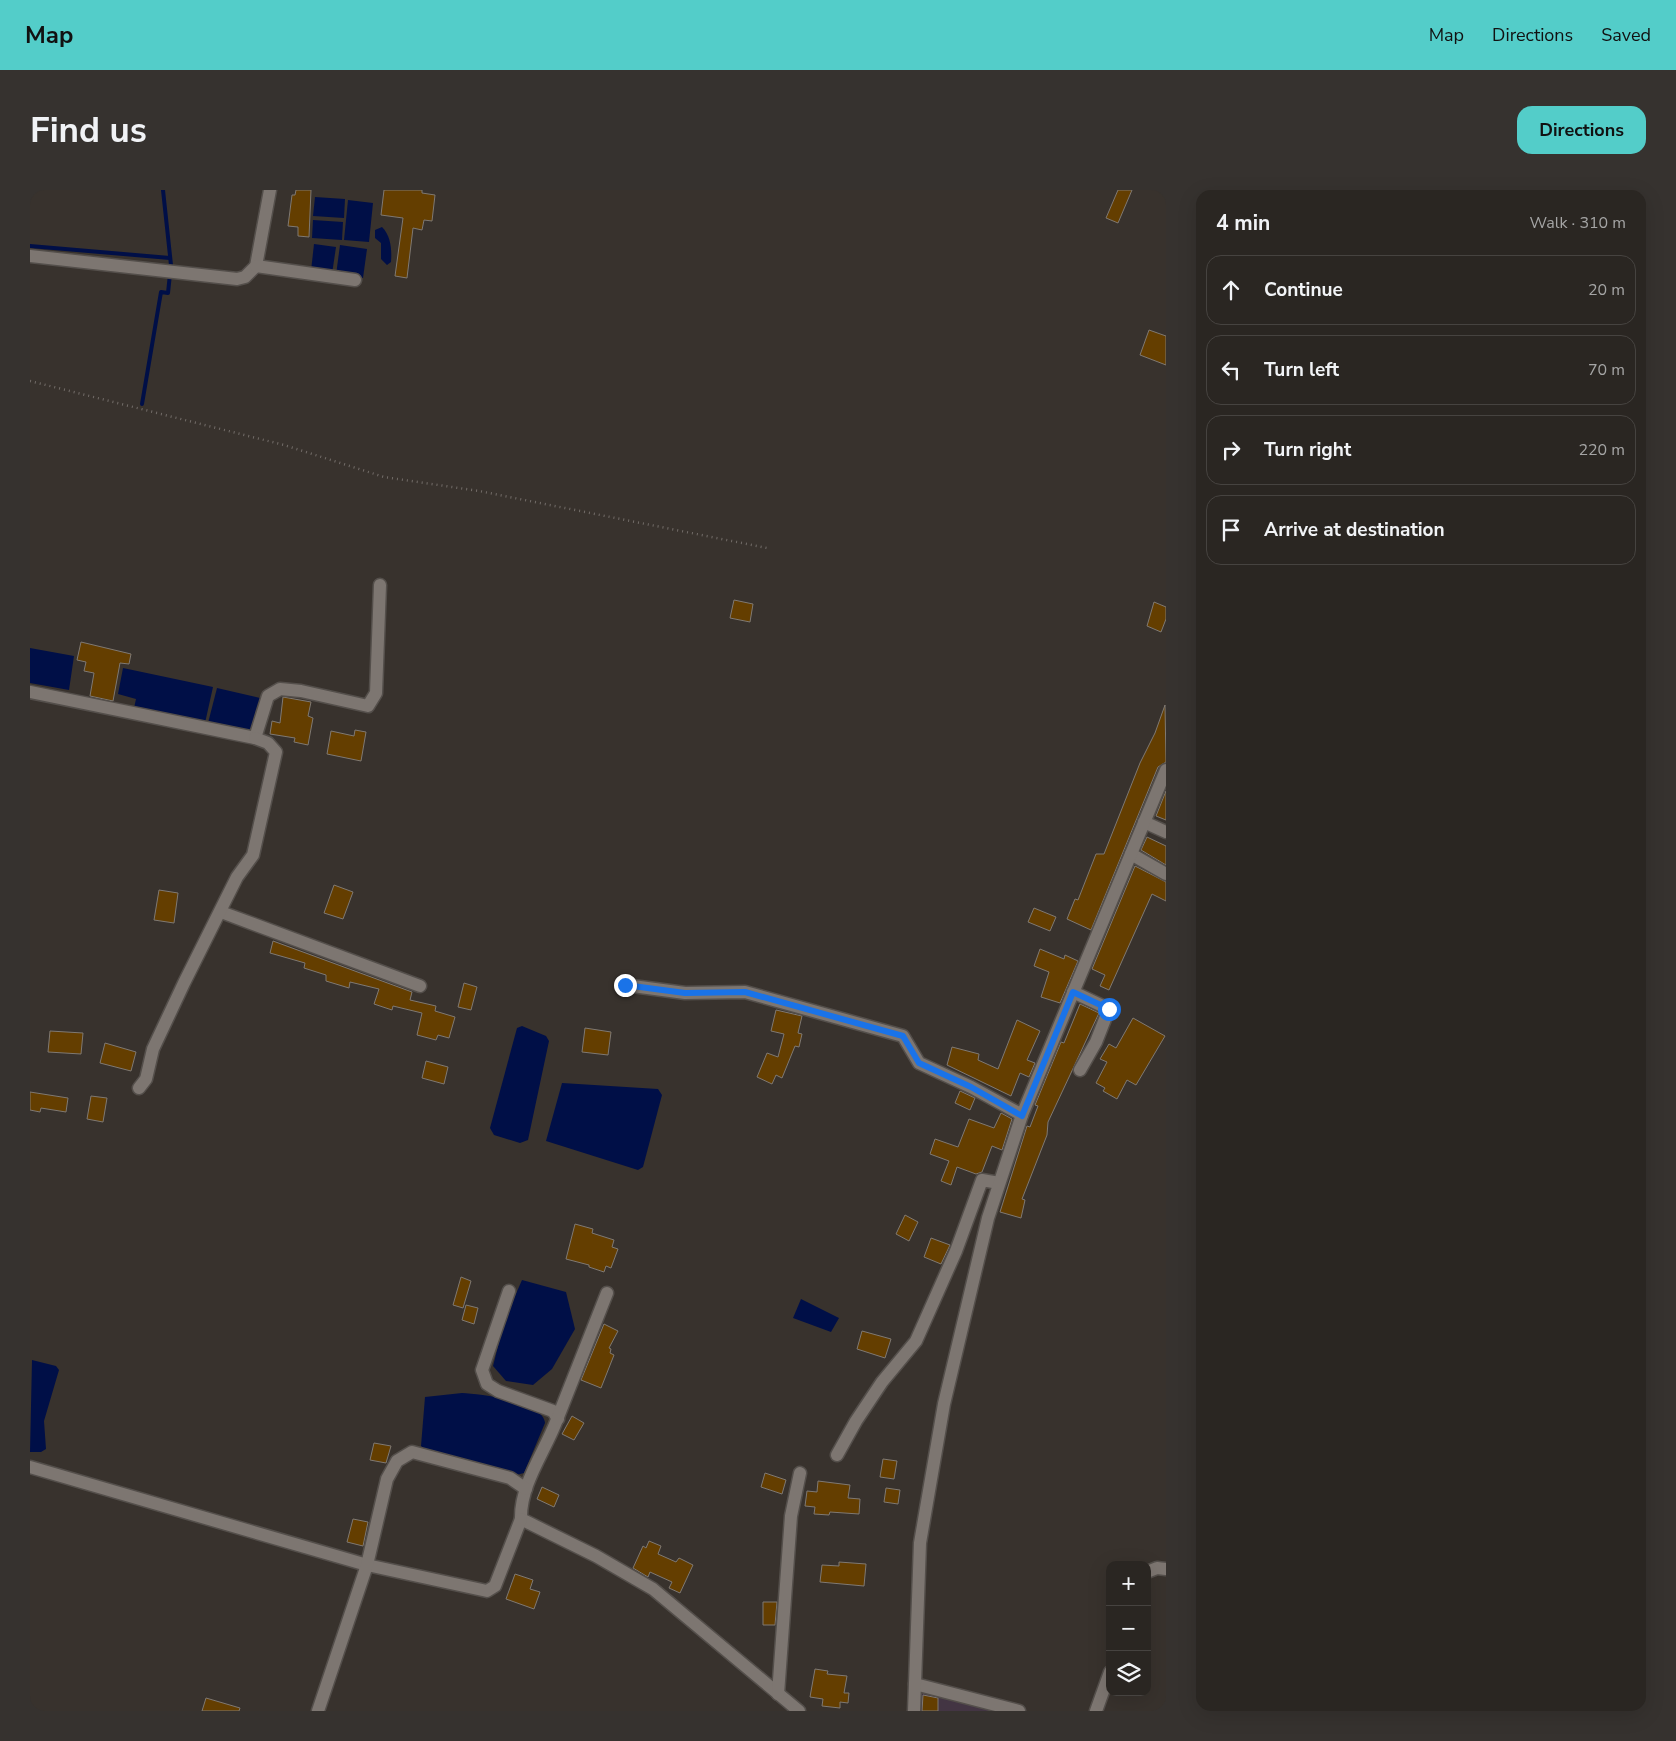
<!DOCTYPE html>
<html lang="en">
<head>
<meta charset="utf-8">
<style>
	:root { --surface:#2a2622; --page:#36322f; --text:#f1f3f6; --muted:#a5a5a5; --line:#464340; --accent:#53cdc9 }
	body { margin:0; font-family:"Nunito Sans",sans-serif; background:var(--page); color:var(--text) }
	.controls { position:absolute; right:15px; bottom:15px; display:grid; overflow:hidden; border-radius:10px; box-shadow:0 5px 20px #0002 }
	.controls button { width:45px; height:45px; display:grid; place-items:center; padding:0; border:0; border-bottom:1px solid var(--line); background:var(--surface); color:var(--text); font:25px sans-serif }
	.stop { position:absolute; width:15px; height:15px; margin:-11px; border:4px solid #1a73e8; border-radius:50%; background:#fff }
	.stop.end { background:#1a73e8; border-color:#fff; box-shadow:0 1px 5px #0008 }
	.list { margin:0; padding:0; list-style:none }
	h2 { display:flex; justify-content:space-between; align-items:center; height:65px; margin:0; padding:0 20px; font-size:21px }
	h2 small { font-size:16px; font-weight:400; color:var(--muted) }
	.list li { display:grid; grid-template-columns:32px 1fr auto; gap:15px; align-items:center; box-sizing:border-box; height:70px; margin:0 10px 10px; padding:0 10px; border:1px solid var(--line); border-radius:15px }
	.list b { display:block; font-size:19px; white-space:nowrap }
	.list em { font-size:16px; font-style:normal; color:var(--muted) }
	.icon { flex:none; width:28px; height:28px; fill:none; stroke:currentColor; stroke-width:2; stroke-linecap:round; stroke-linejoin:round }
	.map { position:relative; flex:none; width:1136px; height:1521px; overflow:hidden; border-radius:15px }
	header { display:flex; align-items:center; gap:30px; box-sizing:border-box; height:70px; padding:0 25px; background:var(--accent); color:#111 }
	header strong { font-size:24px }
	nav { display:flex; gap:28px; margin-inline-start:auto; font-size:18px }
	.intro { display:flex; align-items:center; justify-content:space-between; box-sizing:border-box; height:120px; padding:0 30px }
	h1 { margin:0; font-size:35px }
	.button { padding:12px 22px; border-radius:15px; background:var(--accent); color:#111; font-size:18px; font-weight:700 }
	main { display:flex; gap:30px; padding:0 30px }
	aside { flex:1; background:var(--surface); border-radius:15px; box-shadow:0 5px 20px #0002 }
	.map>svg:first-child { display:block }
</style>
</head>
<body>
<header>
<strong>Map</strong>
<nav><a>Map</a><a>Directions</a><a>Saved</a></nav>
</header>
<div class="intro"><h1>Find us</h1><a class="button">Directions</a></div>
<main>
<div class="map">
<svg width="1136" height="1521" viewBox="0 0 1136 1521">
	<rect width="100%" height="100%" fill="#38322d"/>
	<!-- education -->
	<polygon fill="#433543" points="887,1498 984,1521 887,1521"/>
	<!-- water -->
	<g fill="#000f47">
		<polygon points="285,7 315,9 314,28 283,26"/>
		<polygon points="318,10 343,13 339,52 314,50"/>
		<polygon points="283,30 313,32 312,50 282,48"/>
		<path d="M352 37C361 46 362 60 361 72L357 75 351 69V53L345 48V40Z"/>
		<polygon points="284,54 306,57 302,84 281,81"/>
		<polygon points="310,55 337,59 333,88 306,85"/>
		<polygon points="0,458 44,466 39,500 0,493"/>
		<polygon points="93,478 183,497 175,533 104,518 106,509 88,504"/>
		<polygon points="187,498 230,508 222,544 178,533"/>
		<polygon points="492,836 516,846 519,851 498,950 490,953 464,945 460,938 487,838"/>
		<polygon points="532,893 628,899 632,905 613,977 608,980 516,951"/>
		<polygon points="492,1090 536,1102 545,1139 522,1179 503,1195 476,1191 463,1176 475,1129"/>
		<polygon points="771,1109 809,1128 801,1142 763,1128"/>
		<polygon points="2,1170 26,1176 29,1180 14,1231 16,1259 11,1262 0,1262"/>
		<path d="M432 1203C451 1204 513 1211 515 1233L494 1283 482 1286 394 1259 391 1256 395 1207Z"/>
	</g>
	<g fill="none" stroke-linecap="round" stroke-linejoin="round">
		<!-- stream -->
		<g stroke="#000f47" stroke-width="4">
			<polyline points="133,0 141,75"/>
			<polyline points="0,56 140,68"/>
			<polyline points="112,214 131,102 138,103 140,84"/>
		</g>
	</g>
	<!-- building -->
	<g fill="#643e00" stroke="#7f7973">
		<polygon points="266,0 281,0 279,47 268,46 268,37 258,36 262,5 265,5"/>
		<polygon points="354,0 392,0 392,3 405,5 402,31 394,30 392,40 383,38 377,88 365,86 373,28 351,25"/>
		<polygon points="1088,0 1102,0 1088,33 1076,28"/>
		<polygon points="1119,140 1136,146 1136,175 1110,165"/>
		<polygon points="704,410 723,414 720,432 700,428"/>
		<polygon points="1124,412 1136,417 1136,429 1131,442 1117,436"/>
		<polygon points="51,452 101,464 99,474 90,473 83,511 60,506 64,483 54,481 56,472 47,470"/>
		<polygon points="253,507 281,512 278,526 283,528 278,555 264,552 265,548 240,544 242,531 250,533"/>
		<polygon points="1135,515 1136,572 1128,577 1061,740 1037,729 1045,709 1048,710 1066,664 1074,664 1110,573 1125,543"/>
		<polygon points="325,540 336,542 331,571 297,564 301,541 324,546"/>
		<polygon points="1136,601 1136,630 1126,626"/>
		<polygon points="1117,647 1136,656 1136,675 1111,660"/>
		<polygon points="1105,676 1136,692 1136,711 1122,704 1079,800 1070,796 1075,785 1062,779"/>
		<polygon points="304,695 323,702 313,729 294,723"/>
		<polygon points="129,700 148,703 144,733 124,730"/>
		<polygon points="1004,718 1026,727 1020,741 998,732"/>
		<polygon points="243,751 382,802 380,810 406,816 405,821 425,827 419,848 408,845 406,850 387,845 392,823 363,816 362,820 344,814 349,799 320,792 319,798 296,791 296,785 274,778 275,773 240,763"/>
		<polygon points="1010,759 1034,769 1035,765 1048,771 1030,813 1011,807 1019,782 1004,776"/>
		<polygon points="434,793 447,797 441,820 428,817"/>
		<polygon points="1050,814 1069,823 1018,932 1017,945 992,1009 995,1010 991,1028 970,1022 997,936 1000,937 1008,916 1005,915 1031,852 1034,853"/>
		<polygon points="746,820 772,826 768,843 772,844 769,857 765,856 752,888 746,885 742,894 727,887 737,863 748,867 754,844 741,841"/>
		<polygon points="1103,828 1135,846 1106,895 1097,890 1087,909 1073,901 1075,898 1066,893 1077,872 1070,869 1079,854 1086,858"/>
		<polygon points="987,830 1010,841 997,870 1005,873 999,887 990,883 981,906 917,875 922,857 949,864 948,870 968,879"/>
		<polygon points="555,838 581,842 578,865 552,862"/>
		<polygon points="20,841 53,843 51,864 18,862"/>
		<polygon points="75,853 106,862 101,881 70,873"/>
		<polygon points="396,871 418,877 414,894 392,888"/>
		<polygon points="930,901 945,908 940,920 925,913"/>
		<polygon points="0,902 38,908 36,922 11,918 10,922 0,920"/>
		<polygon points="61,906 77,908 73,932 57,929"/>
		<polygon points="971,923 982,929 972,960 962,956 952,982 946,984 927,977 921,995 911,991 919,971 900,964 905,949 928,957 939,929 964,938"/>
		<polygon points="875,1025 888,1032 879,1051 866,1044"/>
		<polygon points="545,1034 563,1039 562,1043 584,1050 582,1057 588,1059 581,1078 576,1076 574,1082 559,1077 559,1075 536,1069"/>
		<polygon points="901,1048 920,1055 911,1074 894,1067"/>
		<polygon points="431,1087 441,1091 433,1118 423,1115"/>
		<polygon points="436,1115 448,1118 444,1134 432,1130"/>
		<polygon points="574,1134 588,1141 579,1158 581,1159 580,1163 584,1165 571,1198 551,1190"/>
		<polygon points="832,1141 861,1149 855,1168 827,1159"/>
		<polygon points="542,1226 554,1233 544,1250 532,1244"/>
		<polygon points="344,1253 361,1256 356,1273 340,1270"/>
		<polygon points="853,1269 867,1271 864,1289 850,1287"/>
		<polygon points="735,1283 756,1290 752,1304 731,1297"/>
		<polygon points="788,1291 820,1295 818,1308 830,1309 829,1324 800,1322 799,1325 784,1324 785,1317 775,1316 777,1301 787,1302"/>
		<polygon points="512,1297 529,1305 524,1317 507,1309"/>
		<polygon points="856,1298 870,1300 868,1314 854,1312"/>
		<polygon points="323,1329 338,1332 333,1356 317,1352"/>
		<polygon points="619,1351 631,1356 628,1364 646,1372 649,1368 663,1375 650,1403 639,1398 642,1392 620,1382 618,1387 603,1378 613,1356 616,1358"/>
		<polygon points="809,1372 836,1374 834,1396 790,1392 792,1375 809,1376"/>
		<polygon points="485,1384 503,1390 500,1399 510,1402 504,1419 476,1409"/>
		<polygon points="733,1412 747,1412 745,1435 733,1435"/>
		<polygon points="785,1479 798,1481 797,1484 817,1486 814,1503 819,1503 818,1513 810,1512 810,1518 792,1516 793,1509 780,1507"/>
		<polygon points="893,1505 908,1508 908,1521 892,1521"/>
		<polygon points="176,1508 210,1518 209,1521 172,1521"/>
	</g>
	<g fill="none" stroke-linecap="round" stroke-linejoin="round">
		<!-- minor casing -->
		<g stroke="#544f4b" stroke-width="15">
			<g id="minor">
				<polyline points="0,66 207,89 215,87 226,76 240,0"/>
				<polyline points="226,76 325,90"/>
				<polyline points="0,502 225,548 238,506 250,499 271,501 338,516 346,503 350,395"/>
				<polyline points="1114,632 1136,642"/>
				<polyline points="1101,664 1136,684"/>
				<polyline points="191,722 390,796"/>
				<polyline points="595,795 655,803 715,802 873,846 889,873 941,897 992,925"/>
				<polyline points="1043,802 1079,819 1066,852 1050,880"/>
				<polyline points="109,898 116,889 123,859 154,793 207,687 223,665 246,562 238,553 225,548"/>
				<polyline points="479,1101 452,1180 457,1194 468,1201 523,1221 528,1229"/>
				<path d="M577 1103C560 1146 543 1189 526 1232 514 1263 490 1295 491 1329L566 1366 623 1399 769 1521"/>
				<polyline points="807,1265 826,1231 852,1192 886,1151 926,1061 952,990 969,993"/>
				<polyline points="0,1277 337,1375 457,1401 465,1396 491,1329"/>
				<polyline points="1117,1382 1127,1378 1136,1379"/>
				<polyline points="885,1494 989,1521"/>
				<polyline points="748,1504 761,1326 770,1283"/>
				<polyline points="288,1521 337,1375 357,1289 367,1271 382,1262 480,1288 496,1299"/>
				<polyline points="884,1521 890,1353 914,1214 958,1028 992,925 1136,580"/>
				<polyline points="1066,1521 1080,1482"/>
			</g>
		</g>
		<!-- path -->
		<polyline stroke="#736d69" stroke-width="2.5" stroke-dasharray="1 4" stroke-linecap="butt" points="0,191 254,255 354,287 449,301 737,358"/>
		<!-- minor -->
		<use href="#minor" stroke="#7d7671" stroke-width="12"/>
	</g>
	<g fill="none" stroke-linecap="round" stroke-linejoin="round">
		<!-- route -->
		<polyline stroke="#1a73e8" stroke-width="6" points="595,795 655,803 715,802 873,846 889,873 941,897 992,926 1043,802 1079,819"/>
	</g>
</svg>
<div class="controls">
<button>+</button>
<button>−</button>
<button><svg class="icon" aria-label="layers" viewBox="0 0 24 24"><path d="M12 4l9 5-9 5-9-5zM3 14l9 5 9-5"/></svg></button>
</div>
<div class="stop" style="left:1079px;top:819px"></div>
<div class="stop end" style="left:595px;top:795px"></div>
</div>
<aside>
<h2>4 min<small>Walk · 310 m</small></h2>
<ul class="list">
<li><svg class="icon" aria-label="ahead" viewBox="0 0 24 24"><path d="M12 20V5M6 11l6-6 6 6"/></svg><div><b>Continue</b></div><em>20 m</em></li>
<li><svg class="icon" aria-label="left" viewBox="0 0 24 24"><path d="M17 20v-9H6M10 6l-5 5 5 5"/></svg><div><b>Turn left</b></div><em>70 m</em></li>
<li><svg class="icon" aria-label="right" viewBox="0 0 24 24"><path d="M7 20v-9h11M14 6l5 5-5 5"/></svg><div><b>Turn right</b></div><em>220 m</em></li>
<li><svg class="icon" aria-label="arrive" viewBox="0 0 24 24"><path d="M6 21V4h12l-3 4 3 4H6"/></svg><div><b>Arrive at destination</b></div></li>
</ul>
</aside>
</main>
</body>
</html>
